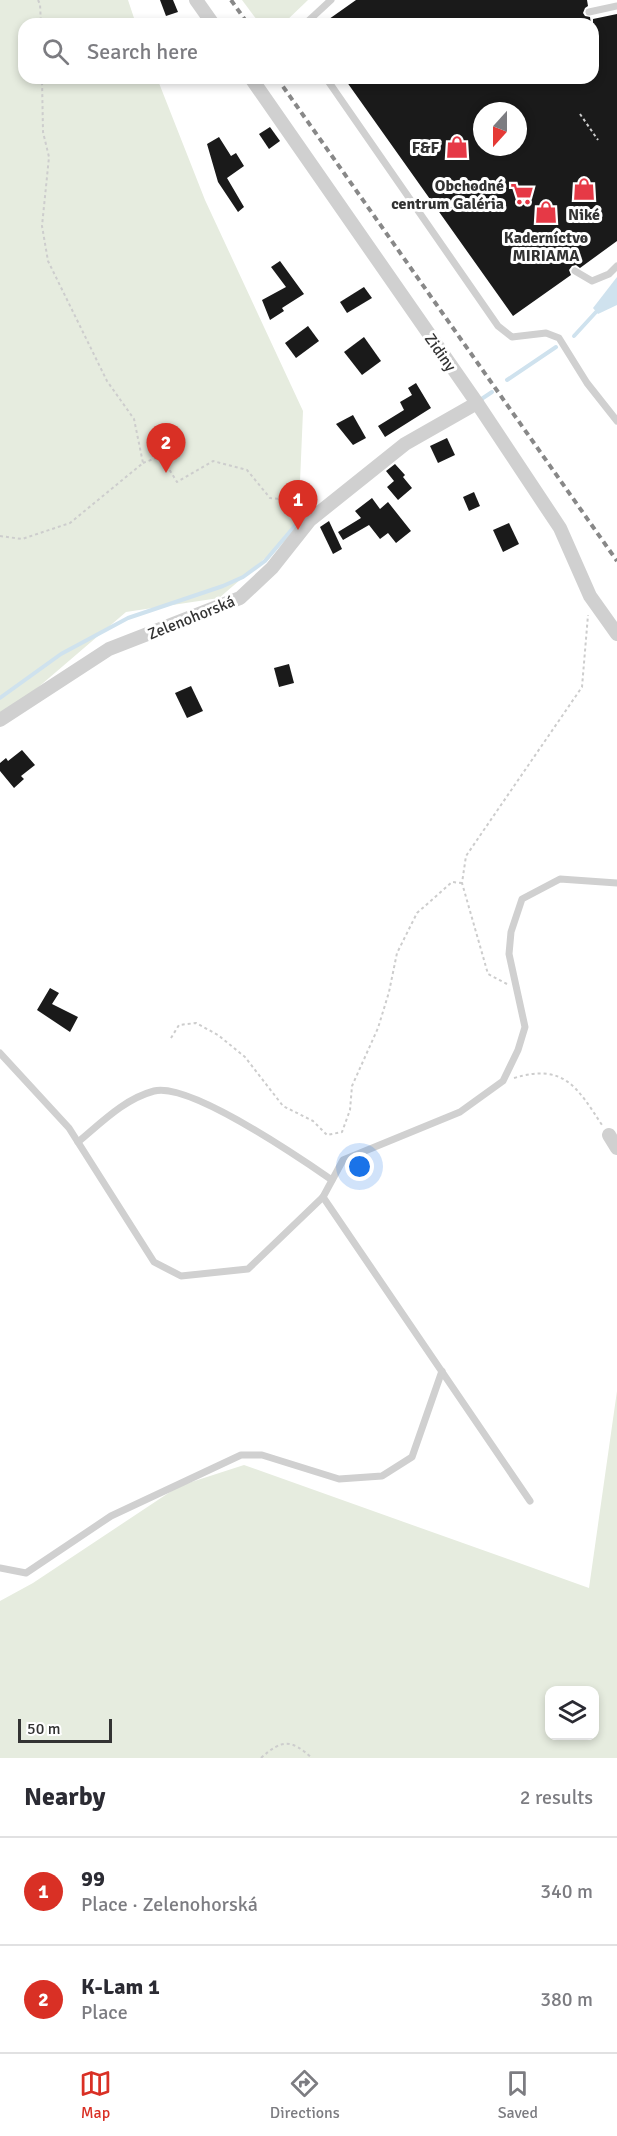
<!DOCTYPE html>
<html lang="en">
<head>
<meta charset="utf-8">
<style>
	:root { --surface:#fff; --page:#f7f7f7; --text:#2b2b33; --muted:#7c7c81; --line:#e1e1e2; --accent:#d93025 }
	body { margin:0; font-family:Signika,sans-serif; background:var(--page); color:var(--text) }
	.controls { position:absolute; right:18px; bottom:18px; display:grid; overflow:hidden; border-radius:12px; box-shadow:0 3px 9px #0003 }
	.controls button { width:54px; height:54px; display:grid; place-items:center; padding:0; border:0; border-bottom:2px solid var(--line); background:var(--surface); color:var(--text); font:30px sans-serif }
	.compass { position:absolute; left:473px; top:102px; width:54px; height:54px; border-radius:50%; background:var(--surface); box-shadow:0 3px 9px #0003; rotate:201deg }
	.scale { position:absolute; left:18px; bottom:15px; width:94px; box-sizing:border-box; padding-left:6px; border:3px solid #333; border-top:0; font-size:16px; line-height:21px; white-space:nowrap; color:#333; -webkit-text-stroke:4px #fff; paint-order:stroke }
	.you { position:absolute; left:360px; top:1167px; width:21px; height:21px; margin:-15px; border:4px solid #fff; border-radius:50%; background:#1a73e8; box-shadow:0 0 0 9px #1a73e833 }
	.badge { display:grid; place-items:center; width:39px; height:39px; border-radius:50%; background:var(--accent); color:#fff; font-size:20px; font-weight:700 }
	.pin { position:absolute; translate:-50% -50px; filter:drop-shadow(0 2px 3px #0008) }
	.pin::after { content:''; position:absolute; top:32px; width:21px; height:18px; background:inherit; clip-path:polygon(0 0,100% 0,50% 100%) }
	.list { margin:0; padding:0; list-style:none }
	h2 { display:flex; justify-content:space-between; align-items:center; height:78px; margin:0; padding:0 24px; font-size:26px }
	h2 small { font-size:20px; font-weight:400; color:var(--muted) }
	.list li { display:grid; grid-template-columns:39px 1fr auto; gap:18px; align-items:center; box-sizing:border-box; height:108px; padding:0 24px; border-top:2px solid var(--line) }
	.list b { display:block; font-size:22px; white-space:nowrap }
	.list p { margin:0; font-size:20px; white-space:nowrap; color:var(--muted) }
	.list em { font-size:20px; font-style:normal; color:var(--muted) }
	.icon { flex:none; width:33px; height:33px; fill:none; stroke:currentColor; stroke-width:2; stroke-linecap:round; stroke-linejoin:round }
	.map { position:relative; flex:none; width:617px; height:1758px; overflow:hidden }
	.search { position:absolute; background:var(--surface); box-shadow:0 3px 9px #0003; left:18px; right:18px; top:18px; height:66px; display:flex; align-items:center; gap:15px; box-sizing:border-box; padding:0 21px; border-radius:18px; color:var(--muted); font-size:22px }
	.sheet { height:294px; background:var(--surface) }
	nav { display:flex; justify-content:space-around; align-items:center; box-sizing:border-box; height:84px; border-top:2px solid var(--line); background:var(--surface); font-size:16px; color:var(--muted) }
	nav a { display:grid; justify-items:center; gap:3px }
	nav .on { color:var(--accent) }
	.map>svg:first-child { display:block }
</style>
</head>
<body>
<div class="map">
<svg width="617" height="1758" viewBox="0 0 617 1758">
	<rect width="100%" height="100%" fill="#fff"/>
	<!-- green -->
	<g fill="#e6ecdf" fill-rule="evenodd">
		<polygon points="0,0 128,0 136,24 24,24 24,78 157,78 205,200 303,411 298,530 219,598 126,612 0,720"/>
		<polygon points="242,0 308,0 283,24 260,24"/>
		<path d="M617 1391V1758H0V1601L33 1583 179 1486 244 1465 589 1588ZM550 1690H594V1736H550Z"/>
	</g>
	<!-- water -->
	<polygon fill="#cfe2ee" points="617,277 617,305 598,314 593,308"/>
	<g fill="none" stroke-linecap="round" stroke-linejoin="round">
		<!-- stream -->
		<g stroke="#cfe2ee" stroke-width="4">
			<polyline points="574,336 596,312"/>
			<polyline points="507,380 556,347"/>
			<polyline points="480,400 492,392"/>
			<polyline points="0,698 61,654 128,618 223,586 243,577 265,561 299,521"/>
		</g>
	</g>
	<!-- building -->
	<g fill="#1a1a1a" fill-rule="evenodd">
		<polygon points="160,0 173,0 178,12 166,16"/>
		<polygon points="356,0 587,0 588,6 585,8 583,13 585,16 590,17 591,24 322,24"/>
		<path d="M617 14V241L580 268 576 265 572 266 569 270 571 275 513 316 344 78H593V19ZM482 111H518V147H482Z"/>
		<polygon points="270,127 280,141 269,149 259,134"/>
		<polygon points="219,137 231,156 236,153 244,166 227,178 244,207 238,212 218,182 207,144"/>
		<polygon points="280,261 304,294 282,308 284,311 270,320 262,300 286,287 271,267"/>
		<polygon points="364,287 372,298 347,313 340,302"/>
		<polygon points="308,326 319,341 296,358 285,343"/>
		<polygon points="364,337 381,361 362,375 344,352"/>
		<polygon points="416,383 431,408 385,437 378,426 404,410 400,402 412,395 408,388"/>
		<polygon points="353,415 366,438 353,445 336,424"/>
		<polygon points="447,438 455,455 438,463 430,446"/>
		<polygon points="395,464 405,475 403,477 412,488 398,500 387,487 394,481 386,471"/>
		<polygon points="474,492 480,506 469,511 463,497"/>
		<polygon points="372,498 380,509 388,502 411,531 396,543 388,533 380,539 369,525 343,540 338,532 361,518 355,511"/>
		<polygon points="329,521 342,549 333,554 320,527"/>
		<polygon points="509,523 519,544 503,552 493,530"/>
		<polygon points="289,664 294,683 279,687 274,668"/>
		<polygon points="191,686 203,711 187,718 175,693"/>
		<polygon points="22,750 35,765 21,776 24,779 14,788 0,771 0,763 6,758 8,761"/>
		<polygon points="50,988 59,993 52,1004 78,1017 70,1032 37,1010"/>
	</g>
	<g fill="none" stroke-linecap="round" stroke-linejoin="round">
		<!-- path -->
		<g stroke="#cdcdcd" stroke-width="2" stroke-dasharray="3 3" stroke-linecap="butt">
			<polyline points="38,0 40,4 41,24"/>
			<polyline points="580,114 598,140"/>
			<polyline points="143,463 161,456 177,482 213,461 247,470 270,498 304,501 309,506"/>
			<polyline points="0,536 22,539 70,523 143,463 134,419 107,381 48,261 42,226 49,157 43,132 42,78"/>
			<polyline points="507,984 488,974 462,883 466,856 582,687 588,615"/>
			<polyline points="171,1038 179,1025 196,1023 218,1035 245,1057 283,1106 313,1121 327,1135 342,1132 350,1110 352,1086 378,1028 389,992 397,953 417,913 452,882 462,883"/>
			<path d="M514 1078C564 1063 577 1087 602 1125"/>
			<path d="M261 1758C282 1739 291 1739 312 1758"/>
		</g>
		<!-- service -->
		<g stroke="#d0d0d0" stroke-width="7">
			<polyline points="589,12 617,6"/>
			<polyline points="305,24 331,0"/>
			<polyline points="326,78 498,326 512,337 546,333 559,338 587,383 617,421"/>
			<polyline points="575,271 592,281 609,274 617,266"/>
			<polyline points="0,1053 69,1128 154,1262 181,1276 248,1269 323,1197 343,1160 460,1112 503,1081 518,1050 525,1027 509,954 511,932 522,899 560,879 617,883"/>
			<path d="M78 1142C101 1123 124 1099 154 1091 190 1082 300 1158 332 1180"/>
			<polyline points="323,1197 530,1501"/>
			<polyline points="0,1568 26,1573 111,1516 241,1455 262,1455 339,1479 382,1476 412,1457 442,1371"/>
		</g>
		<!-- minor -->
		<g stroke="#d0d0d0" stroke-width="14">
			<polyline points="196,0 213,24"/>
			<polyline points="251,78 477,403 560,528 590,596 617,634"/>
			<polyline points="0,720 109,649 240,598 272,568 310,520 405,444 477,403"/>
			<polyline points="609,1135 617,1148"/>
		</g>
		<!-- rail -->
		<g stroke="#888" stroke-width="4" stroke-dasharray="6 4.5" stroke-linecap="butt">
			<polyline points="231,0 248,24"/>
			<polyline points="277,78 617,561"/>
		</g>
	</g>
	<!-- icons -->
	<defs>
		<g id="shop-bare" transform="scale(1.8)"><path d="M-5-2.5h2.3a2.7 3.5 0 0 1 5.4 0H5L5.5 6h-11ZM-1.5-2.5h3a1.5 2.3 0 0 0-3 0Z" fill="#e63946" stroke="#fff" stroke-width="2.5" paint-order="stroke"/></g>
		<g id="supermarket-bare" transform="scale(1.8)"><path d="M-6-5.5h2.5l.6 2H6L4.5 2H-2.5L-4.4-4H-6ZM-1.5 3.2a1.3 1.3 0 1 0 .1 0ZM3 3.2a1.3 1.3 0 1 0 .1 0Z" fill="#e63946" stroke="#fff" stroke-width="2.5" paint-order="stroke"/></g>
	</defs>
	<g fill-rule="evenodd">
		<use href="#shop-bare" x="457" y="147"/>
		<use href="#shop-bare" x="584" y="189"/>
		<use href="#supermarket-bare" x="522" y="194"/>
		<use href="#shop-bare" x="546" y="212"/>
	</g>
	<g text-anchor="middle" stroke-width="6" stroke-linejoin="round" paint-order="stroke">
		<!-- poi labels -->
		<g font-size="16" font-weight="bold" fill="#333" stroke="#fff" text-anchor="end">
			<text x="439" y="153">F&amp;F</text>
			<text x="504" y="191">Obchodné<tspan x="504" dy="18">centrum Galéria</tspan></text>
			<text x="584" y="220" text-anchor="middle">Niké</text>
			<text x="546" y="243" text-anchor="middle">Kaderníctvo<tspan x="546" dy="18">MIRIAMA</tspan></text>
		</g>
		<!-- street labels -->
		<g font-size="16" fill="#333" stroke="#fff">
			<text transform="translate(441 352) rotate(55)" y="6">Zidiny</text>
			<text transform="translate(191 617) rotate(-22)" y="6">Zelenohorská</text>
		</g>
	</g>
</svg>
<div class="controls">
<button><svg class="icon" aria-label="layers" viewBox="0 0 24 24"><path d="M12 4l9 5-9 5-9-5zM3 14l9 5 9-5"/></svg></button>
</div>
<svg class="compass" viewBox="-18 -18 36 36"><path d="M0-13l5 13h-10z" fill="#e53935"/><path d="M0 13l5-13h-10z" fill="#7c7c81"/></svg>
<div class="scale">50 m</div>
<div class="you"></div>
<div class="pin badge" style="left:298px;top:530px">1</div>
<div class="pin badge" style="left:166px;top:473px">2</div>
<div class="search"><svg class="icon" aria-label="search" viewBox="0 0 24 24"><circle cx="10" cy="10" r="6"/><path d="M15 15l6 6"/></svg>Search here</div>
</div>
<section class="sheet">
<h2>Nearby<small>2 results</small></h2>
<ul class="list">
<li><span class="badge">1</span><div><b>99</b><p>Place · Zelenohorská</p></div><em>340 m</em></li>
<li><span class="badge">2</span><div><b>K-Lam 1</b><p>Place</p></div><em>380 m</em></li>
</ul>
</section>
<nav>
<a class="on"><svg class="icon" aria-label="map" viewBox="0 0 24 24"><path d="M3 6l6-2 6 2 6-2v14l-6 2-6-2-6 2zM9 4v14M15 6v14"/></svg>Map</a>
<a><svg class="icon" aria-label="directions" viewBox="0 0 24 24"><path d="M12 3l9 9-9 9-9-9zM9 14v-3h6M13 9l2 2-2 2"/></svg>Directions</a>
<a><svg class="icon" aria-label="saved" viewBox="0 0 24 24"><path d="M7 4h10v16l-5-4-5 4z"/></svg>Saved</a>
</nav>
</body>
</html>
